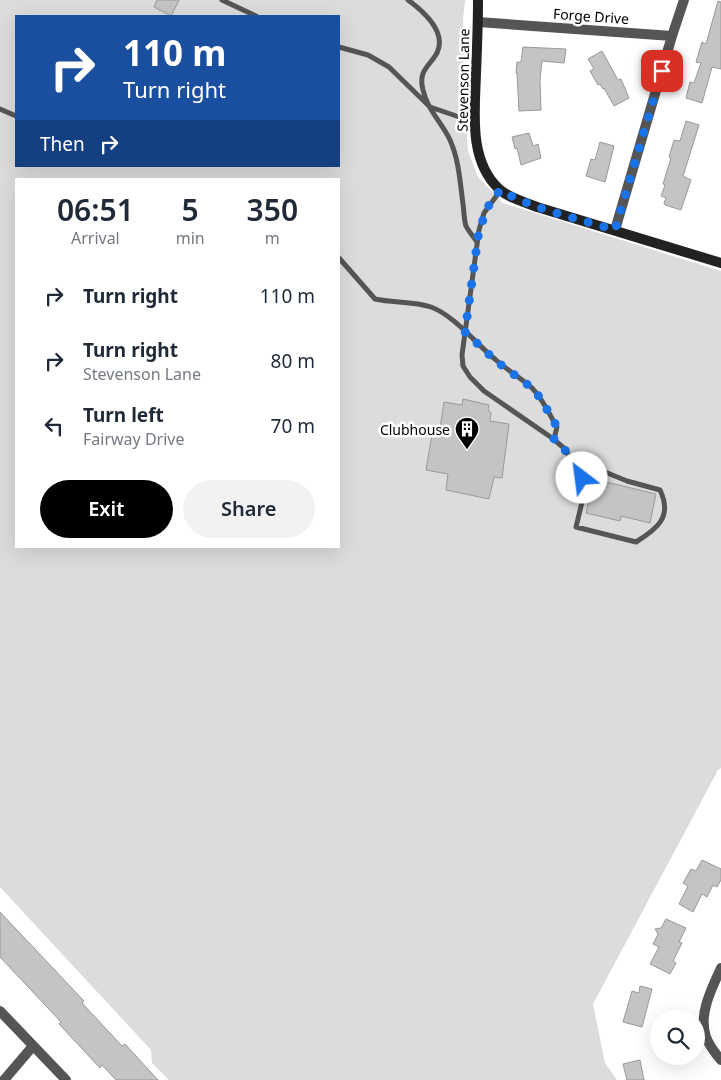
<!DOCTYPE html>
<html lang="en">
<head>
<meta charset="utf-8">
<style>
  body { margin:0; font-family:"Noto Sans",sans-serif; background:#f2f2f3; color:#1f2937; height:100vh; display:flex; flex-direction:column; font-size:19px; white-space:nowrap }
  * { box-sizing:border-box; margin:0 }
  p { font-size:16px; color:#747a83 }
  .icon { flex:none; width:28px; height:28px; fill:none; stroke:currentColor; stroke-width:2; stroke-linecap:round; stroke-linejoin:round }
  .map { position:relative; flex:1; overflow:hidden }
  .panel { position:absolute; left:15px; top:178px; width:325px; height:370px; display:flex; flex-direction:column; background:#fff; border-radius:0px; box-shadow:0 5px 20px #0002 }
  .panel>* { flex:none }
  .banner { position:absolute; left:15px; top:15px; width:325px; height:152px; border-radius:0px; box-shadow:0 5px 20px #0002; background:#1a4fa0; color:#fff; overflow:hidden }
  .tools { position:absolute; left:650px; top:1010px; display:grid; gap:10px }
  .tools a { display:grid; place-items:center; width:55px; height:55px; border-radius:50%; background:#fff; box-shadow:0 5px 20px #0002; font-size:25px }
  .pin { position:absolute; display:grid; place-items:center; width:42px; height:42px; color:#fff; margin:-21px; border-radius:10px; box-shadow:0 2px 8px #0006 }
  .me { position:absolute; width:55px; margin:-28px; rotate:330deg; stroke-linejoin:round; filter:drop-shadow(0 0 4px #0008) }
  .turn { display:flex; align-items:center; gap:18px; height:105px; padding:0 25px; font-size:22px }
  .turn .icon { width:65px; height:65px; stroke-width:2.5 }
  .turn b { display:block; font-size:35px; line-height:42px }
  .then { display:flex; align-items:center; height:48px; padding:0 25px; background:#0003; gap:10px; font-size:19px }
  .eta { display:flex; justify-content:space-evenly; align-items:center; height:85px; text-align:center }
  .eta b { font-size:30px; font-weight:600; line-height:35px }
  .action { display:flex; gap:10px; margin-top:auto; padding:10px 25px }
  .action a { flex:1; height:58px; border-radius:30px; background:#000; color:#fff; font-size:20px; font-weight:600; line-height:58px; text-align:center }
  .action a+a { background:#f2f2f3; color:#1f2937 }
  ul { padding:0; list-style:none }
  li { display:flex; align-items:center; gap:15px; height:65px; padding:0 25px }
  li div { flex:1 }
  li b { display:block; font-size:19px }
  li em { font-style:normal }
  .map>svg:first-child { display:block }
  .green { fill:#dcdcdc; fill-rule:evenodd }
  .building { fill:#c4c4c4; stroke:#999 }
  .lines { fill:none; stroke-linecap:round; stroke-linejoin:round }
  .lane { stroke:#555; stroke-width:5 }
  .street { stroke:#555; stroke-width:10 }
  .secondary { stroke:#222; stroke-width:10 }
  .route { stroke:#1a73e8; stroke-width:9; stroke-dasharray:0 16.2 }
  .labels { text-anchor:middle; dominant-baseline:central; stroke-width:5; stroke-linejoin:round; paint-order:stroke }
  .street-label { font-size:14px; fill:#000; stroke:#fff }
  .poi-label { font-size:14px; fill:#000; stroke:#fff; text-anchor:end }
</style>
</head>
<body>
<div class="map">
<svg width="721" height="1080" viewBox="0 0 721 1080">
  <rect width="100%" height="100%" fill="#fff"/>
  <path class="green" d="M0 0H465L463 20 465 105 468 151 478 177 503 203 721 271V768L718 770 593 1004 605 1063 617 1080H169L152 1063 151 1050 0 887ZM16 16H339V166H16ZM16 179H339V546H16Z"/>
  <path class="building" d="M157 0H179L171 16 154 7Z
    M718 1 721 2V69L712 67 702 103 686 98 690 82 694 83 701 63 696 62 702 42 706 44Z
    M523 47 566 49 564 63 542 61 540 80 541 110 519 111 517 73H516L517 62H521Z
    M602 51 618 80 621 79 629 98 614 106 604 88 603 89 600 84 598 85 590 71 594 69 588 59Z
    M686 121 699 125 683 176 691 180 681 210 665 205 664 203 666 198 661 196 665 185 663 184 671 158 669 157 674 140 680 141Z
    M529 133 533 146 538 144 541 158 521 165 517 148 515 149 512 137Z
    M600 142 614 146 605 182 586 176 591 159 595 160Z
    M463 399 489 405 488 410 491 413 490 421 509 424 502 478 494 477 489 499 446 490 448 474 426 470 432 434 439 435 444 402 462 405Z
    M594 479 656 494 650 523 621 516 620 521 586 513Z
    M702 860 721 869V880L717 887 713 885 707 897 702 894 693 912 679 904 688 886 683 883 691 869 696 871Z
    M0 912 84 1001 82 1003 122 1046 125 1044 158 1080H116L102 1065 100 1068 59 1024 61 1022 0 957Z
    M666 919 686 928 679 942 682 943 673 961 676 963 670 974 650 964 659 947 653 944 658 934 655 929 661 928Z
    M640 986 652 989 642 1027 623 1022 632 991 639 993Z
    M640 1060 644 1080H627L623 1064Z"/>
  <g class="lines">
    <path class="lane" d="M222 0 256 16
      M408 0C423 11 447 32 437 53 429 67 418 70 423 90 427 109 442 123 450 140 459 160 460 182 463 204 464 211 464 220 466 226 469 232 474 237 477 242
      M339 47 368 55 389 67 430 107 474 122
      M0 109 16 116
      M500 191 484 213 479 230 462 355 463 366 470 377 484 391 552 438 564 448 572 461 578 467 585 490 576 527 636 542C657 529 673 517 660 490L627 481 605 472H587L578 467
      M339 258 375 299C393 303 413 301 431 307 455 316 476 344 496 360 507 370 521 378 532 388 543 399 549 414 557 427L554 439"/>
    <path class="street" d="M478 22 672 36
      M615 230 672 36 684 0
      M721 968C712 988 698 1014 706 1037 709 1045 715 1053 721 1060
      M0 1011 66 1080
      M4 1080 33 1046"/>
    <path class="secondary" d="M478 0C478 24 477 49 476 73 475 111 468 160 499 189 509 198 524 202 537 207L721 263"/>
  </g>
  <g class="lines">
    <path class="route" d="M582 478C577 463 566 450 554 439L557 427 541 399 532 388 496 361 465 332 479 230 489 205 500 190C535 210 576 218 615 230L662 71"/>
  </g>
  <defs>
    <symbol id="building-pin" viewBox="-11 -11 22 30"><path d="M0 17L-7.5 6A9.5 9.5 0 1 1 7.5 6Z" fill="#000" stroke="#fff"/><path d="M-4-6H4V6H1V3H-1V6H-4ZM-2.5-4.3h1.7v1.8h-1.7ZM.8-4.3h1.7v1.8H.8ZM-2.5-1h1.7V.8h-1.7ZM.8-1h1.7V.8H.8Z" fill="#fff"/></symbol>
  </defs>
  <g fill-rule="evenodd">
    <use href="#building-pin" x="453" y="415" width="28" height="38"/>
  </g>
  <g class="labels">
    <g class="street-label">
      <text transform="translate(591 16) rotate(4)">Forge Drive</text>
      <text transform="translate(463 80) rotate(-89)">Stevenson Lane</text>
    </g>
    <g class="poi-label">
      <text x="450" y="429">Clubhouse</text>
    </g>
  </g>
</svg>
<div class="tools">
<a><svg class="icon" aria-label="search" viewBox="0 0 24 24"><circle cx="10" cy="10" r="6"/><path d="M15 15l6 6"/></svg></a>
</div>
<div class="pin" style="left:662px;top:71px;background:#d93025"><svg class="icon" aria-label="arrive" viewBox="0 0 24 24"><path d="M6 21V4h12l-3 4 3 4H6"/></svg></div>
<svg class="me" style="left:582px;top:478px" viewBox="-20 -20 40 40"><circle r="19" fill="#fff"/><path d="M0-13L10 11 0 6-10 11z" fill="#1a73e8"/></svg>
<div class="banner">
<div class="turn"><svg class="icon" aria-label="right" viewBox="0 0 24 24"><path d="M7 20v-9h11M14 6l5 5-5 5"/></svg><div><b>110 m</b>Turn right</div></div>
<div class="then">Then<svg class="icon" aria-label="right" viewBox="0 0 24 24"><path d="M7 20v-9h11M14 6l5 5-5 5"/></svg></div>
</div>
<section class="panel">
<div class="eta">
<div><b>06:51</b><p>Arrival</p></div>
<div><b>5</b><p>min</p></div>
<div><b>350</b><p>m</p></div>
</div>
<ul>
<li><svg class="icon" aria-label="right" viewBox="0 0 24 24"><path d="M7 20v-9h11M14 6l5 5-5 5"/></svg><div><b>Turn right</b></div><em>110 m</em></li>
<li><svg class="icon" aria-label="right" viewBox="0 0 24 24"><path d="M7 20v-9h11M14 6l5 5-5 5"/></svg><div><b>Turn right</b><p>Stevenson Lane</p></div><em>80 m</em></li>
<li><svg class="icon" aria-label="left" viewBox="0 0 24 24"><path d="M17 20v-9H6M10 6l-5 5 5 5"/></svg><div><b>Turn left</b><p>Fairway Drive</p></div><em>70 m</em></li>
</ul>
<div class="action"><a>Exit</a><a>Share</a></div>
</section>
</div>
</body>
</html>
